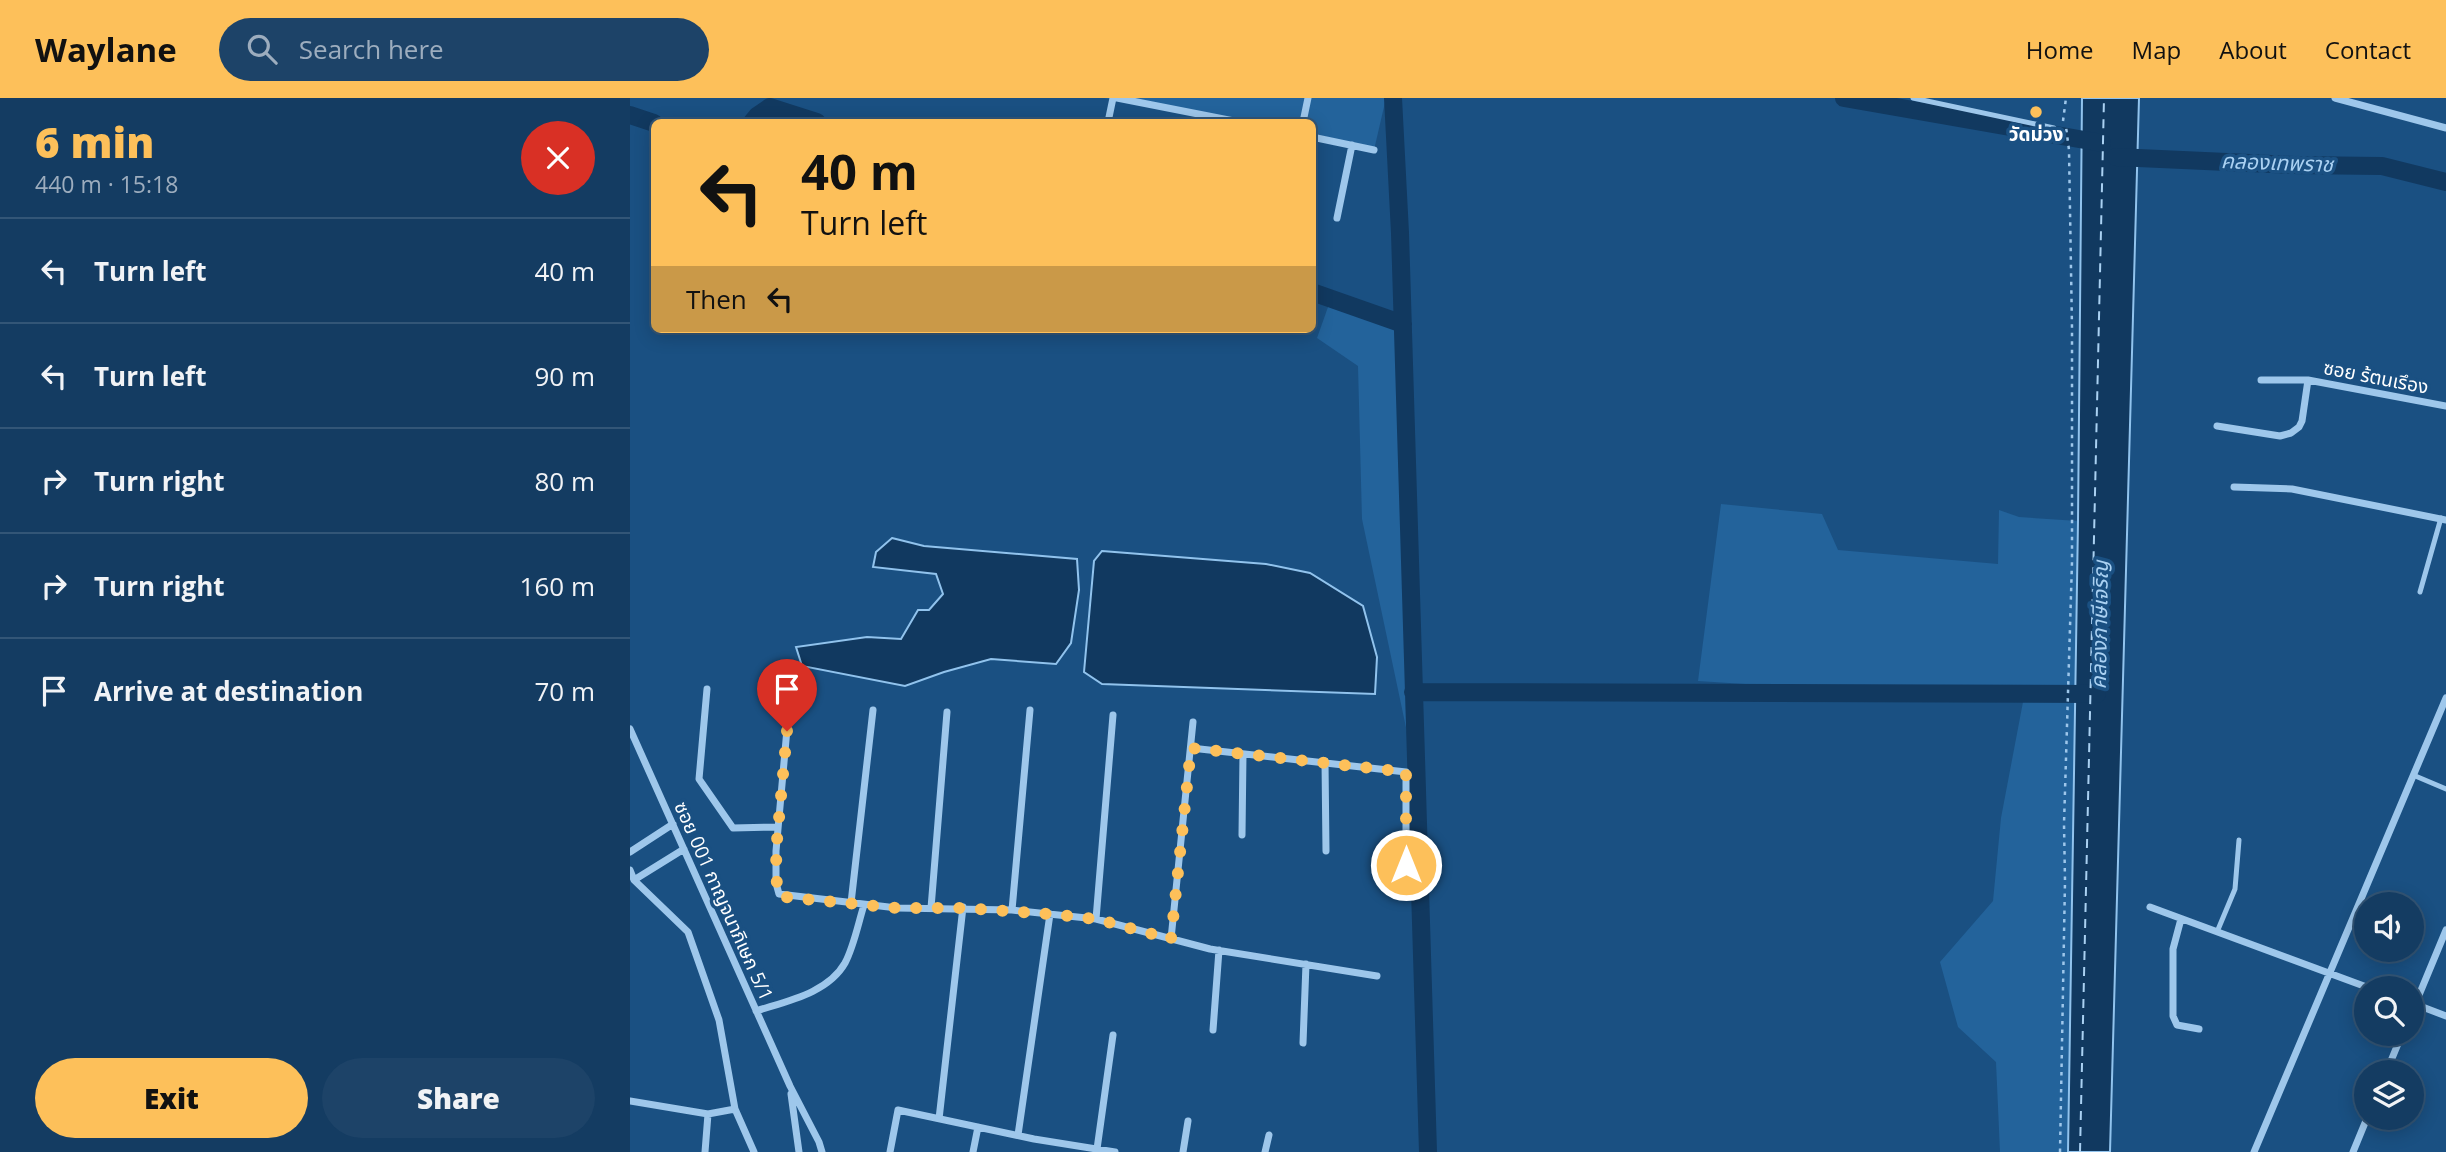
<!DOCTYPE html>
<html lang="en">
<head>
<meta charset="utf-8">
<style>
  body { margin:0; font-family:"Open Sans","Noto Sans Thai",sans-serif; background:#1d4368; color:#f1f3f6; height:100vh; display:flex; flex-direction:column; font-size:26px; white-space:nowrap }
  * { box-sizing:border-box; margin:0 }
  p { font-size:23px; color:#9dadbe }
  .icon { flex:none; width:38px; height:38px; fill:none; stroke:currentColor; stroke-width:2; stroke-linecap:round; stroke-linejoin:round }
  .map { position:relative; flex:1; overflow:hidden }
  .details { display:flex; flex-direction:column; background:#143c62; width:630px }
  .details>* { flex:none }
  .guide { position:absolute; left:21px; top:21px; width:665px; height:214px; border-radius:10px; box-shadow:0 4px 18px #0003,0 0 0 2px #335677; background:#fdc05a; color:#111; overflow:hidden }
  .tools { position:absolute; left:1724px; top:794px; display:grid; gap:14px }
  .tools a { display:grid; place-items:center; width:70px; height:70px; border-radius:50%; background:#143c62; box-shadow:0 4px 18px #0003,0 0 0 2px #335677; font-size:35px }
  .pin { position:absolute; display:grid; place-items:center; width:60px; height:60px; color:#fff; margin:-72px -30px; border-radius:50% 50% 50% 0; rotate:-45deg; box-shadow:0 0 7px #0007 }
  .pin .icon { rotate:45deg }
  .me { position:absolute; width:77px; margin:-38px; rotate:0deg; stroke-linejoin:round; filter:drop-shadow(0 0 5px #0008) }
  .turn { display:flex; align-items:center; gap:24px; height:147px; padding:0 35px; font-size:32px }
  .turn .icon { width:91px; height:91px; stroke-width:2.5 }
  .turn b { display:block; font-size:49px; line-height:60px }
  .then { display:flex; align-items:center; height:66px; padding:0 35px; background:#0003; gap:14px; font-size:26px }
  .round { display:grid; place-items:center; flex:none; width:74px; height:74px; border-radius:37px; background:#1d4368 }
  .overview { display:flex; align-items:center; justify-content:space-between; height:119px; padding:0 35px }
  h1 { font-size:42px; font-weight:800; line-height:52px; color:#fdc05a }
  .action { display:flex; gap:14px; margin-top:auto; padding:14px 35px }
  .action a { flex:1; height:80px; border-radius:42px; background:#fdc05a; color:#111; font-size:28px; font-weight:800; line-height:80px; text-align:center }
  .action a+a { background:#1d4368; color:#f1f3f6 }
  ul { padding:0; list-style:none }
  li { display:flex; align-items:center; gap:21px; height:105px; padding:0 35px; border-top:2px solid #335677 }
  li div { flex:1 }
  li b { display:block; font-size:26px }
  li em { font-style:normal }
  header { display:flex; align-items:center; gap:42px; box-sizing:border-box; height:98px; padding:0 35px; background:#fdc05a; color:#111 }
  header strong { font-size:33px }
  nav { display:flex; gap:38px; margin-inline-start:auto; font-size:24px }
  .search { width:490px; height:63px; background:#1d4368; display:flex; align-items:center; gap:18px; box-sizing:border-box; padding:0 24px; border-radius:38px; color:#9dadbe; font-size:26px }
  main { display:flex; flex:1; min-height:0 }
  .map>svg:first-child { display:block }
  .green { fill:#23639b }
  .water { fill:#113960; stroke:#91c3ed; stroke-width:2 }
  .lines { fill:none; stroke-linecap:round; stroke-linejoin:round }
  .canal { stroke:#113960; stroke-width:18 }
  .ferry { stroke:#aad1f2; stroke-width:2; stroke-dasharray:9 7; stroke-linecap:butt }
  .path { stroke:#9ec7eb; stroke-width:2.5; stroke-dasharray:3.5 5; stroke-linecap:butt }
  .service { stroke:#9ec7eb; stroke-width:5 }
  .minor { stroke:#9ec7eb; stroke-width:7 }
  .route { stroke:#fdc05a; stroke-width:12; stroke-dasharray:0 21.6 }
  .poi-dot { fill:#fdc05a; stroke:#1a5082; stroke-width:2.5 }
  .labels { text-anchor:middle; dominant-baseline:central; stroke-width:7; stroke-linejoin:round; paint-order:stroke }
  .poi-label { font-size:19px; font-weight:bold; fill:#fff; stroke:#1a5082 }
  .street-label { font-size:19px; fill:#fff; stroke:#1a5082 }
  .water-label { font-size:21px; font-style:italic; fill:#aad1f2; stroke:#1a5082 }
</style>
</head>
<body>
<header>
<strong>Waylane</strong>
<div class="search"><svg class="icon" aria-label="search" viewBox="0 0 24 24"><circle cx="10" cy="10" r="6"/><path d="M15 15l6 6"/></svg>Search here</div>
<nav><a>Home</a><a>Map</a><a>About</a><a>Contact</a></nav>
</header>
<main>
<section class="details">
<div class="overview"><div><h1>6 min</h1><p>440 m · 15:18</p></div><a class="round" style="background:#d93025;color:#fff"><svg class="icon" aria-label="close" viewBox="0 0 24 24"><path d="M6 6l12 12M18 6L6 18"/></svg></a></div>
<ul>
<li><svg class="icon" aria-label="left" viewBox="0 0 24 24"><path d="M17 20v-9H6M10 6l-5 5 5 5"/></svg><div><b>Turn left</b></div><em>40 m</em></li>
<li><svg class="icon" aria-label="left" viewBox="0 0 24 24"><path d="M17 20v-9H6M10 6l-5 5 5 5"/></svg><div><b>Turn left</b></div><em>90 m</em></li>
<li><svg class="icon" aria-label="right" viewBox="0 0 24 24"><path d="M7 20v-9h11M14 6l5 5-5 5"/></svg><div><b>Turn right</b></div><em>80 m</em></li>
<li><svg class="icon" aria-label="right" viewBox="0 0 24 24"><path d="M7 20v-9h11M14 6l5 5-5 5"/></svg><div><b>Turn right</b></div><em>160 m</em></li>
<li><svg class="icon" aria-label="arrive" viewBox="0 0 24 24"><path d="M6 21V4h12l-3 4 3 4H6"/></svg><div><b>Arrive at destination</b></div><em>70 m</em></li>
</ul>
<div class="action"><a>Exit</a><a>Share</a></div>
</section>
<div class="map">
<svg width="1816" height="1054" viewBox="0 0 1816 1054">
  <rect width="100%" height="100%" fill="#1a5082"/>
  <path class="green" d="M474 0H756L744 52 683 40 682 24H602Z
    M703 195 777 221 791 587 778 639 732 421 728 268 687 240Z
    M1091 406 1192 416 1208 452 1368 466 1369 412 1389 419 1448 423 1438 1054H1370L1366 964 1328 929 1310 864 1363 803 1371 720 1393 604 1068 583Z"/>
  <path class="water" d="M1452 0H1509L1480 1054H1438L1448 423Z
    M262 440 294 448 447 461 449 492 441 545 426 566 361 561 314 574 275 588 172 568 166 549 237 539 271 541 288 512H299L313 496 306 476 243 469 246 454Z
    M472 453 636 466 680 475 733 508 747 559 745 596 472 586 454 574 464 463Z"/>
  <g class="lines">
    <path class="canal" d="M763 0 770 135 798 1054
      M1214 0 1472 45
      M0 17 24 25
      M122 24 127 18 140 9 187 24
      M1486 59 1663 67 1752 68 1816 84
      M682 194 773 226
      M783 594 1467 596"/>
    <path class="ferry" d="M1450 1054 1474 0"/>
    <path class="path" d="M1433 23 1436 0
      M1430 1054 1435 783 1434 726 1442 464V230L1439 52 1436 29"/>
    <path class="service" d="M1283 0 1424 30
      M1790 494 1811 420
      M1783 677 1816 691
      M1587 834 1605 791 1609 742"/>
    <path class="minor" d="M487 0 609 24
      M1705 0 1816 30
      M478 24 483 0
      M673 24 678 0
      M682 39 744 52
      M707 120 722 47
      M1631 282H1678
      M1587 328 1650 338 1661 335 1669 329 1672 323 1678 282 1816 308
      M1604 389 1662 391 1816 422
      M77 591 69 681 103 730 148 729
      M159 609 146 753V785L149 796 267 810 382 812 466 821 580 851 747 878
      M0 631 160 988 189 1044 192 1054
      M561 650 776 674V767
      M695 663 696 753
      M612 737 613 656
      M0 754 43 726
      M0 772 4 782 58 834 89 922 105 1011 124 1054
      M4 782 54 751
      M221 805 243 612
      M1520 809 1742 891
      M301 810 317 614
      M382 812 400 612
      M466 821 483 617
      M1551 821 1543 851V918L1547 927 1569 931
      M541 841 563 624
      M1782 905 1816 918
      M126 913C157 903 198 895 215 865 224 848 228 826 234 807
      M1782 914 1816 832
      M583 932 589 852
      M673 945 676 866
      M1756 975 1772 936
      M161 996 169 1054
      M0 1003 78 1016 105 1011
      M309 1021 333 809
      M388 1037 420 816
      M467 1051 483 937
      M75 1054 78 1016
      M260 1054 268 1012 404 1041 485 1054
      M343 1054 348 1029
      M553 1054 558 1023
      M635 1054 639 1037
      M1624 1054 1816 600
      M1723 1054 1737 1020"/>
  </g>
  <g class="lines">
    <path class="route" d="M157 633 146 753 147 793 154 799 267 810H333L420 816 466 821 541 841 561 650 776 674V767"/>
  </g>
  <circle class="poi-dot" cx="1406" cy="14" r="7"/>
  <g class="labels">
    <g class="poi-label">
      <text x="1406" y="36">วัดม่วง</text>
    </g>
    <g class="street-label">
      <text transform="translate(1746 279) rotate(11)">ซอย ร้ตนเรึอง</text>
      <text transform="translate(94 803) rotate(66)">ซอย 001 กาญจนาภิเษก 5/1</text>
    </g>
    <g class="water-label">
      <text transform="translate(1647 64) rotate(2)">คลองเทพราช</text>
      <text transform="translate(1469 527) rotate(-89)">คลองภาษีเจริญ</text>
    </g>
  </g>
</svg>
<div class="tools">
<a><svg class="icon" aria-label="sound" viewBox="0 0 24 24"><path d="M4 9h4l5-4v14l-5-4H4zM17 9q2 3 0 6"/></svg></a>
<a><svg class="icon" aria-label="search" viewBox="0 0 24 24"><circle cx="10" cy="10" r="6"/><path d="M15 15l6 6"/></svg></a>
<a><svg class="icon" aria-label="layers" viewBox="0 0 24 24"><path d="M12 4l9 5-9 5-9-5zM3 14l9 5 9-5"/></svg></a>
</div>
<div class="pin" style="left:157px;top:633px;background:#d93025"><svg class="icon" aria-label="arrive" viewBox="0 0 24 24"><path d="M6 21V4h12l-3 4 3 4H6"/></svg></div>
<svg class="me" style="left:776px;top:767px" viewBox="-20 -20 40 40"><circle r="17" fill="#fdc05a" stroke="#fff" stroke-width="3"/><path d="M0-11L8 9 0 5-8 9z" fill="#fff"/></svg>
<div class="guide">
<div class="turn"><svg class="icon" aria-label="left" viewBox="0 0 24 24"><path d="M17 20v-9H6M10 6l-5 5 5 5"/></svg><div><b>40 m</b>Turn left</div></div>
<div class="then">Then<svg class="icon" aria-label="left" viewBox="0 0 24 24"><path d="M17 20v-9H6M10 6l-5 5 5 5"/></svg></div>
</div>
</div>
</main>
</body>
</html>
